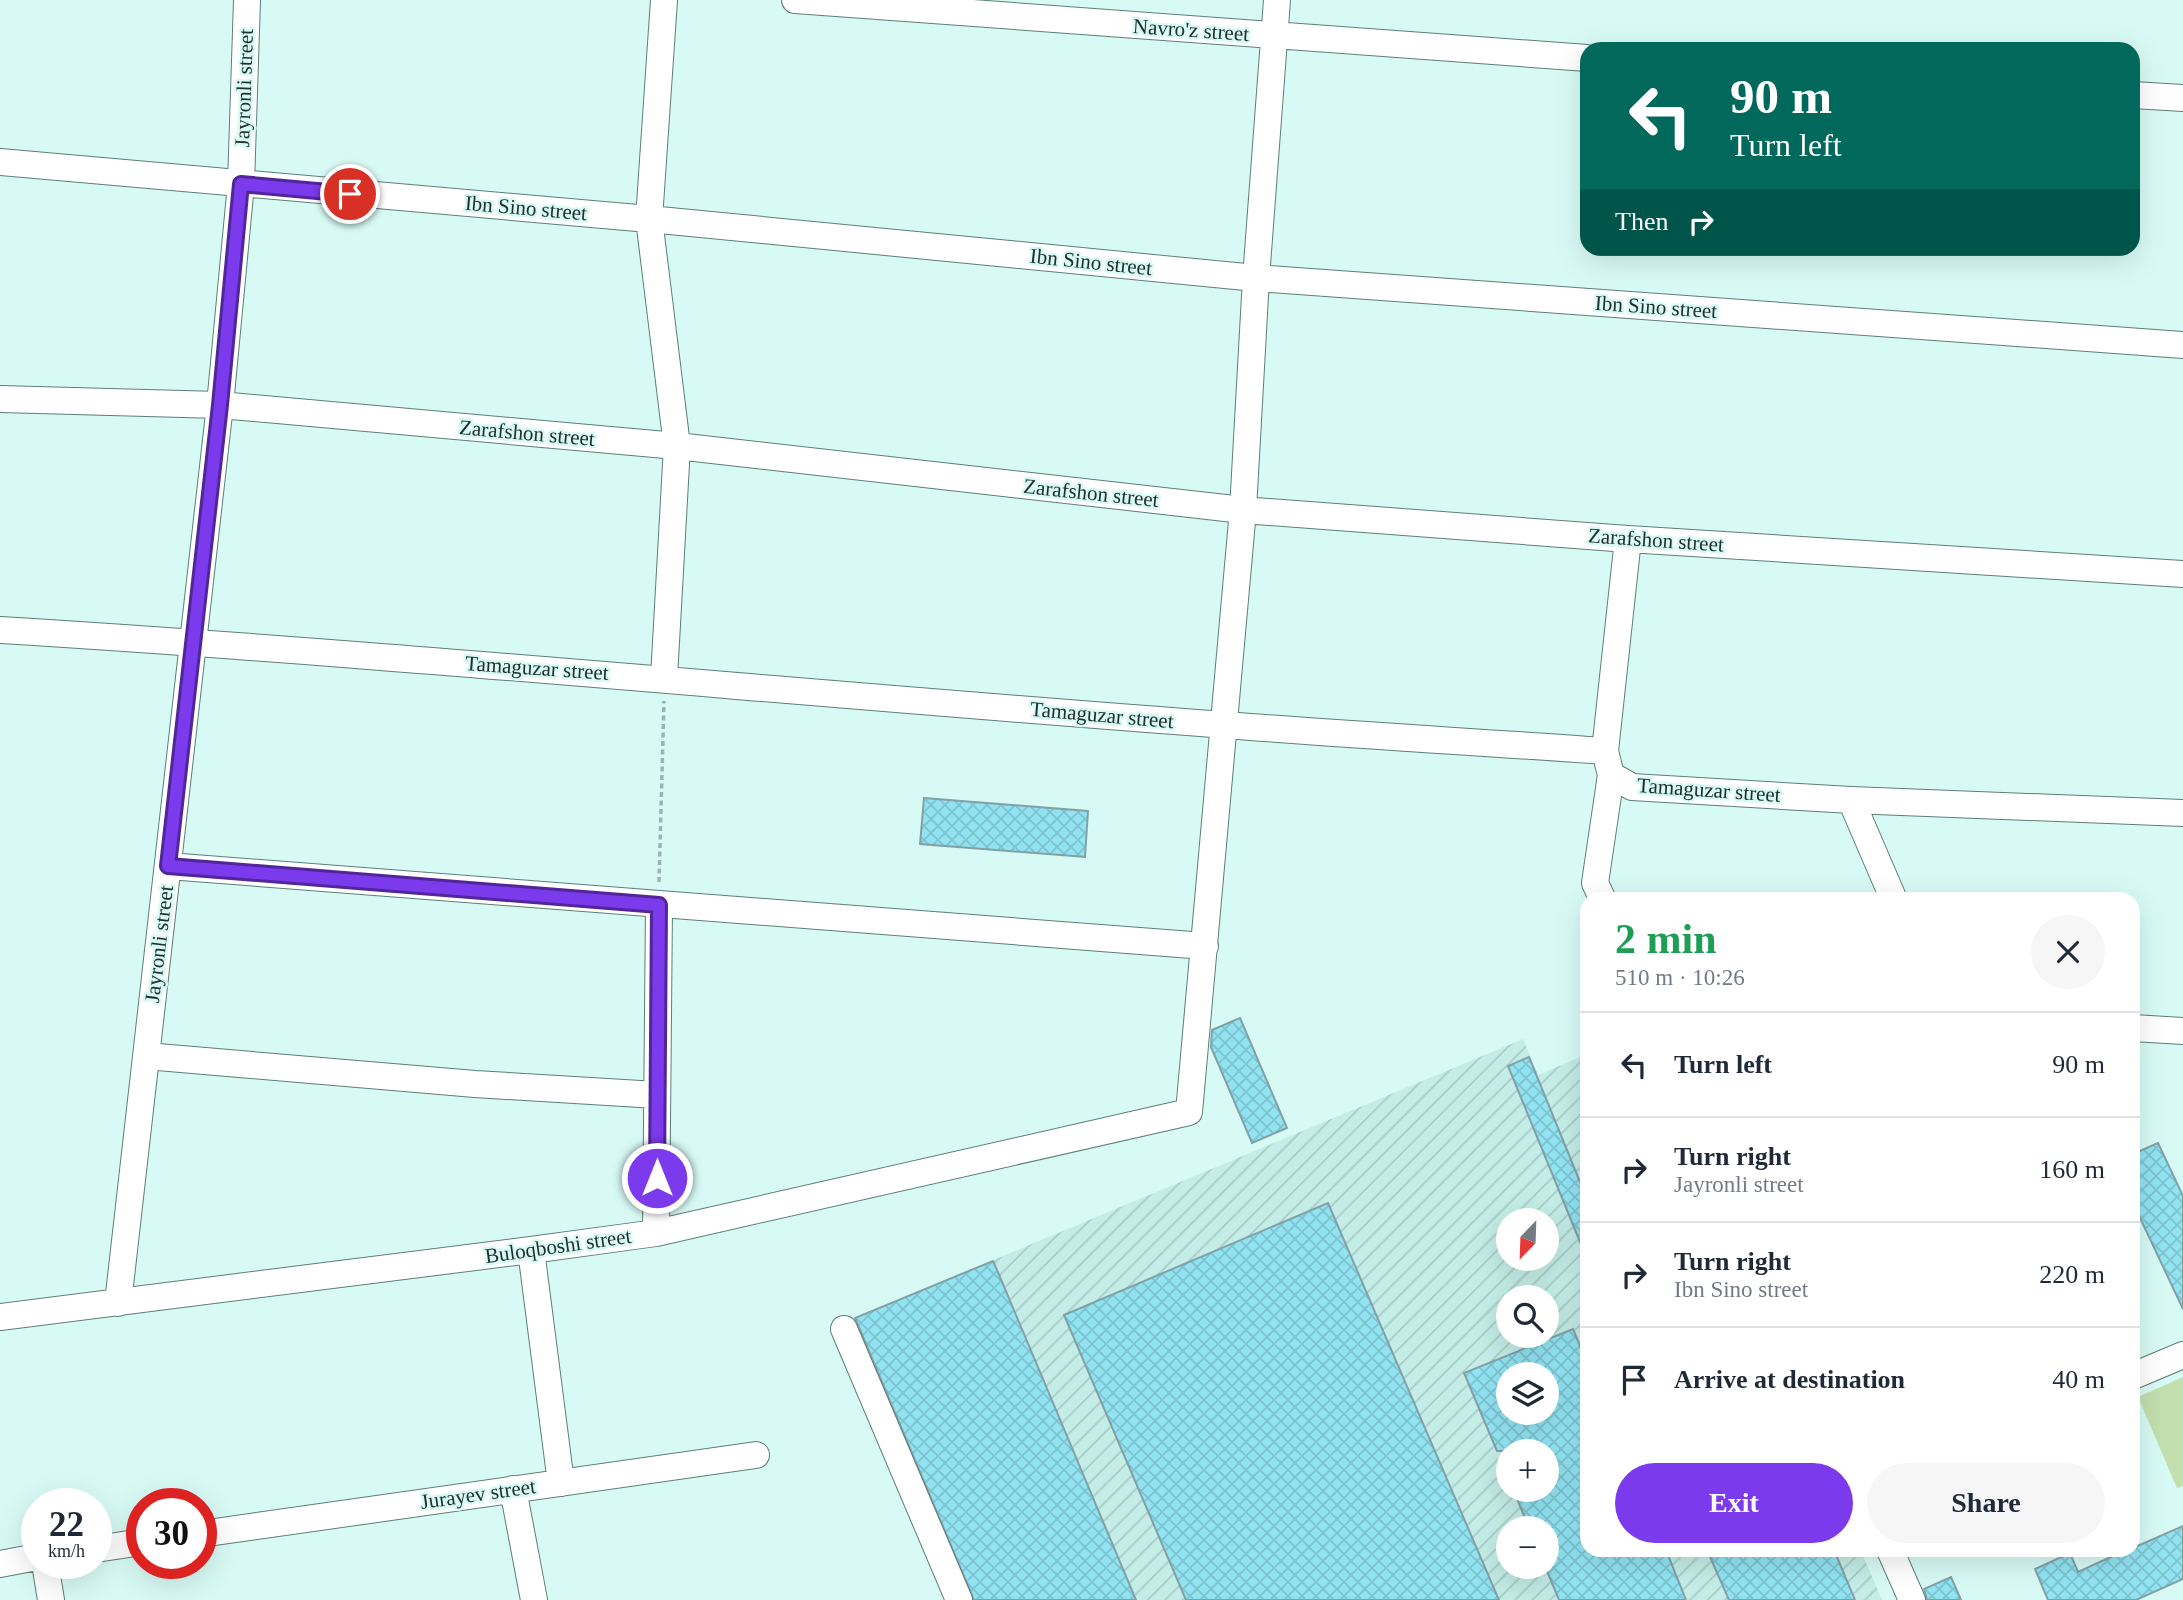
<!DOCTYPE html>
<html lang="en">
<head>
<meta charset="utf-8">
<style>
  body { margin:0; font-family:Georgia,serif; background:#f6f6f7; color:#1f2937; height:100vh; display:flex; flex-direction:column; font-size:26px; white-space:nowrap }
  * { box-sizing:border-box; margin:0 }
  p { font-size:23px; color:#747a83 }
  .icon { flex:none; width:38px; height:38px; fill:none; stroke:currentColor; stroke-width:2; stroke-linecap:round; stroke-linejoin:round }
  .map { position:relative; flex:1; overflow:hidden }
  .sheet { position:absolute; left:1580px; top:892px; width:560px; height:665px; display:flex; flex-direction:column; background:#fff; border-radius:21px; box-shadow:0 7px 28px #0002 }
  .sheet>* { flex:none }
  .guide { position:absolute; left:1580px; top:42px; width:560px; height:214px; border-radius:21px; box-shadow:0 7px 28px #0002; background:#00695c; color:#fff; overflow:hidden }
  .needle { width:46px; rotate:203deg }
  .fabs { position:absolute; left:1496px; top:1208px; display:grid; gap:14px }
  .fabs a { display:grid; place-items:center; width:63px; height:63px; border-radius:50%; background:#fff; box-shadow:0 7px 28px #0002; font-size:35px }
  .speed { position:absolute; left:21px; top:1488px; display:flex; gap:14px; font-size:35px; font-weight:700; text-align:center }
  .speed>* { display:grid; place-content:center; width:91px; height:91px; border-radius:50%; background:#fff; box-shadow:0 7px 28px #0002; line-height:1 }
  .speed small { font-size:18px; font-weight:400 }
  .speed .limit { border:10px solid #d22; background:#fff; color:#111 }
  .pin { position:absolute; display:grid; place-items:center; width:60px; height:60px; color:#fff; margin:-30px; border:4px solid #fff; border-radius:50%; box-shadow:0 2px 7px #0007 }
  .me { position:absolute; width:77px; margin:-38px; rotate:0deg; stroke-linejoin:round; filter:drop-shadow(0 0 5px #0008) }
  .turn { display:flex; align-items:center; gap:24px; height:147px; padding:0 35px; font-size:32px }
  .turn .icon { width:91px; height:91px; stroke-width:2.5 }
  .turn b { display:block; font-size:49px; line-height:60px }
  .then { display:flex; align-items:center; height:66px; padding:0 35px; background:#0003; gap:14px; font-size:26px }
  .round { display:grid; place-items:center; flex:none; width:74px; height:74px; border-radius:37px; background:#f6f6f7 }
  .head { display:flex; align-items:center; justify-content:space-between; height:119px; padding:0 35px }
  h1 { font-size:42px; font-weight:700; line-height:52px; color:#1e9e55 }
  .primary-button { display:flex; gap:14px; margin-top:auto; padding:14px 35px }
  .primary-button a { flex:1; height:80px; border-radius:42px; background:#7c3aed; color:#fff; font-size:28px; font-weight:700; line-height:80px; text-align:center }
  .primary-button a+a { background:#f6f6f7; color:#1f2937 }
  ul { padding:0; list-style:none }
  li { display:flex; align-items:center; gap:21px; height:105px; padding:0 35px; border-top:2px solid #e0e1e3 }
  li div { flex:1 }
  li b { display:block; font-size:26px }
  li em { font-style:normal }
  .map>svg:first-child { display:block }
  .industrial { fill:url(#industrial-furrows); fill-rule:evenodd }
  .green { fill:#c2dfad }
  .building { fill:url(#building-cross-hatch); stroke:#82a1a7; stroke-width:2; fill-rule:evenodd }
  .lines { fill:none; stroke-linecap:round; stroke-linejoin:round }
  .minor-casing { stroke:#5e7d78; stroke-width:28 }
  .path { stroke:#9ab4b0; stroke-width:3.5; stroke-dasharray:5 3.5; stroke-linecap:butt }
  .minor { stroke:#fff; stroke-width:26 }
  .route-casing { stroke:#51269a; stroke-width:18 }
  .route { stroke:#7c3aed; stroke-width:12 }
  .labels { text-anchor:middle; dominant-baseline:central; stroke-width:5; stroke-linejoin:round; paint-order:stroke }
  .street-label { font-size:21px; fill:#222f2d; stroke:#d8faf5 }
</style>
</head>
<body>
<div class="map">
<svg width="2183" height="1600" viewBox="0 0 2183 1600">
  <defs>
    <pattern id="industrial-furrows" width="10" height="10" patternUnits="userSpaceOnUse" patternTransform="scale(1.75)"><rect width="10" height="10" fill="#c3ede6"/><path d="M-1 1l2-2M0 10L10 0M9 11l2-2" fill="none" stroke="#a7ccc6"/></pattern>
    <pattern id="building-cross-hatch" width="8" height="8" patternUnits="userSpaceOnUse" patternTransform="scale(1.75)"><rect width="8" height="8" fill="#91e3f2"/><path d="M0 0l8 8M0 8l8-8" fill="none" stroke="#7dc3d0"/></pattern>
  </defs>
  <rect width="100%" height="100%" fill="#d8faf5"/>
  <path class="industrial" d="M1523 1039 1538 1075 1587 1054V1550L1861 1551 1882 1600H970L852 1319ZM1508 1220H1547V1258H1508ZM1508 1297H1547V1335H1508ZM1508 1374H1547V1412H1508ZM1508 1451H1547V1489H1508ZM1508 1528H1547V1566H1508Z"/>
  <path class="green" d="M2183 1377V1486L2177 1488 2138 1397Z"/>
  <path class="building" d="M924 798 1088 811 1085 857 920 844Z
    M1240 1018 1287 1128 1252 1143 1211 1047 1212 1030Z
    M1529 1057 1587 1199V1259L1508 1066Z
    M2158 1143 2183 1196V1309L2133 1203V1154Z
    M1328 1203 1499 1600H1186L1064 1315Z
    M993 1261 1000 1277 1136 1600H974L855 1318Z
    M1573 1329 1587 1363V1550H1666L1686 1600H1559L1547 1571V1528H1529L1513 1489H1547V1451H1497L1464 1373ZM1508 1374H1547V1412H1508Z
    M2183 1526V1579L2136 1600H2048L2035 1569 2070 1553 2078 1572 2126 1550H2133V1548Z
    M1707 1550H1834L1855 1600H1729Z
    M1951 1577 1961 1600H1927L1924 1589Z"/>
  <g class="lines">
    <defs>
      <path id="minor" d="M664 0 649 219 677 446 664 678
        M795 0 1587 58
        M2133 95 2183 98
        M0 162 649 219 1256 278 2183 345
        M0 399 220 405 677 446 1243 510 1628 539 2183 574
        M0 630C409 655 817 695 1225 725 1352 735 1478 742 1605 751L1611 775 1632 787 1851 800 2183 813
        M1605 751 1628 539
        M1851 800 1894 900
        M168 866 1205 946
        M1603 900 1595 883 1611 775
        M2133 1028 2183 1031
        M146 1056 475 1084 657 1095
        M656 1233 659 905
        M531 1250 561 1483
        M118 1303 220 405 241 184 247 0
        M0 1317 531 1250 656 1233 1189 1112 1243 510 1256 278 1277 0
        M844 1329 959 1600
        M2133 1376 2183 1355
        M513 1489 534 1600
        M201 1534 756 1455
        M96 1549 142 1542
        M1890 1550 1912 1600
        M45 1563 51 1600
        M0 1564 37 1557"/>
    </defs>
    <use href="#minor" class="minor-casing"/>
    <path class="path" d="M659 882 664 701"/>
    <use href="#minor" class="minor"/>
  </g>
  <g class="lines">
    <defs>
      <path id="route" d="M350 194 241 184 220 405 168 866 659 905 657 1178"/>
    </defs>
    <use href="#route" class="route-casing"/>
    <use href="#route" class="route"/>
  </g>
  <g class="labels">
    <g class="street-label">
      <text transform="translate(1191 30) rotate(4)">Navro'z street</text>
      <text transform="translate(244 88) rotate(-88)">Jayronli street</text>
      <text transform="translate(526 208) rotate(5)">Ibn Sino street</text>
      <text transform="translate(1091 262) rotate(6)">Ibn Sino street</text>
      <text transform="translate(1656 307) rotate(4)">Ibn Sino street</text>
      <text transform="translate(527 433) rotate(5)">Zarafshon street</text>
      <text transform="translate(1091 493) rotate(6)">Zarafshon street</text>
      <text transform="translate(1656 540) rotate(4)">Zarafshon street</text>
      <text transform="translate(537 668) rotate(4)">Tamaguzar street</text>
      <text transform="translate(1102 715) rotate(5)">Tamaguzar street</text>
      <text transform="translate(1709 790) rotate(4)">Tamaguzar street</text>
      <text transform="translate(159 944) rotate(-83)">Jayronli street</text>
      <text transform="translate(558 1246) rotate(-8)">Buloqboshi street</text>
      <text transform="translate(478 1494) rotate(-8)">Jurayev street</text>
    </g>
  </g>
</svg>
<div class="fabs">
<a><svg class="needle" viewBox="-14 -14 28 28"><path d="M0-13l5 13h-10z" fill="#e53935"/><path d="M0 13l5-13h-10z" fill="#747a83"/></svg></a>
<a><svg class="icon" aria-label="search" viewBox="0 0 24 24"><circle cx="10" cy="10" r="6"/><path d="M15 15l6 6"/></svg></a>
<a><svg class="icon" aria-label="layers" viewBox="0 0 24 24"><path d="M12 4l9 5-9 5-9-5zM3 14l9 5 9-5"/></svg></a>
<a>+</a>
<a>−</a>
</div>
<div class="speed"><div>22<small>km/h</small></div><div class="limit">30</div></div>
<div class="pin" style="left:350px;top:194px;background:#d93025"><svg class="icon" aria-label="arrive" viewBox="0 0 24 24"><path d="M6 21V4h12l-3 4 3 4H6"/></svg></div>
<svg class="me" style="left:657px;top:1178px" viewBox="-20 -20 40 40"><circle r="17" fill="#7c3aed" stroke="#fff" stroke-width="3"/><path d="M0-11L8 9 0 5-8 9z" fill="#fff"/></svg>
<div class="guide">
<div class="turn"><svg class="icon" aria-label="left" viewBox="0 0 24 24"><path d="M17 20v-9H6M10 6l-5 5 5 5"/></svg><div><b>90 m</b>Turn left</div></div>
<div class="then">Then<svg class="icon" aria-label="right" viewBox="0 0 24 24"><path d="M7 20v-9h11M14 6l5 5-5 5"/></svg></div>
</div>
<section class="sheet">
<div class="head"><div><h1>2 min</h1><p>510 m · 10:26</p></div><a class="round"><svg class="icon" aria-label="close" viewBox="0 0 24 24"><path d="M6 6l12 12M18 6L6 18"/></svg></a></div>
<ul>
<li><svg class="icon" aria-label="left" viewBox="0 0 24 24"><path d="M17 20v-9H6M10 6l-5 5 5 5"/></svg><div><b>Turn left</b></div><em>90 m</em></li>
<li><svg class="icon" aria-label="right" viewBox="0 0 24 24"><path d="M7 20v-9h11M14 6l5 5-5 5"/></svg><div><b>Turn right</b><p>Jayronli street</p></div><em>160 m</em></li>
<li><svg class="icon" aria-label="right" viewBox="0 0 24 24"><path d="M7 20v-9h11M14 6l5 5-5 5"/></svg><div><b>Turn right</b><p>Ibn Sino street</p></div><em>220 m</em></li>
<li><svg class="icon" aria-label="arrive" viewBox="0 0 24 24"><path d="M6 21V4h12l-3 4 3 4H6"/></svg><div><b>Arrive at destination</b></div><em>40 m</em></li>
</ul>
<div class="primary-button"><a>Exit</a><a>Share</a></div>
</section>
</div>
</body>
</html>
